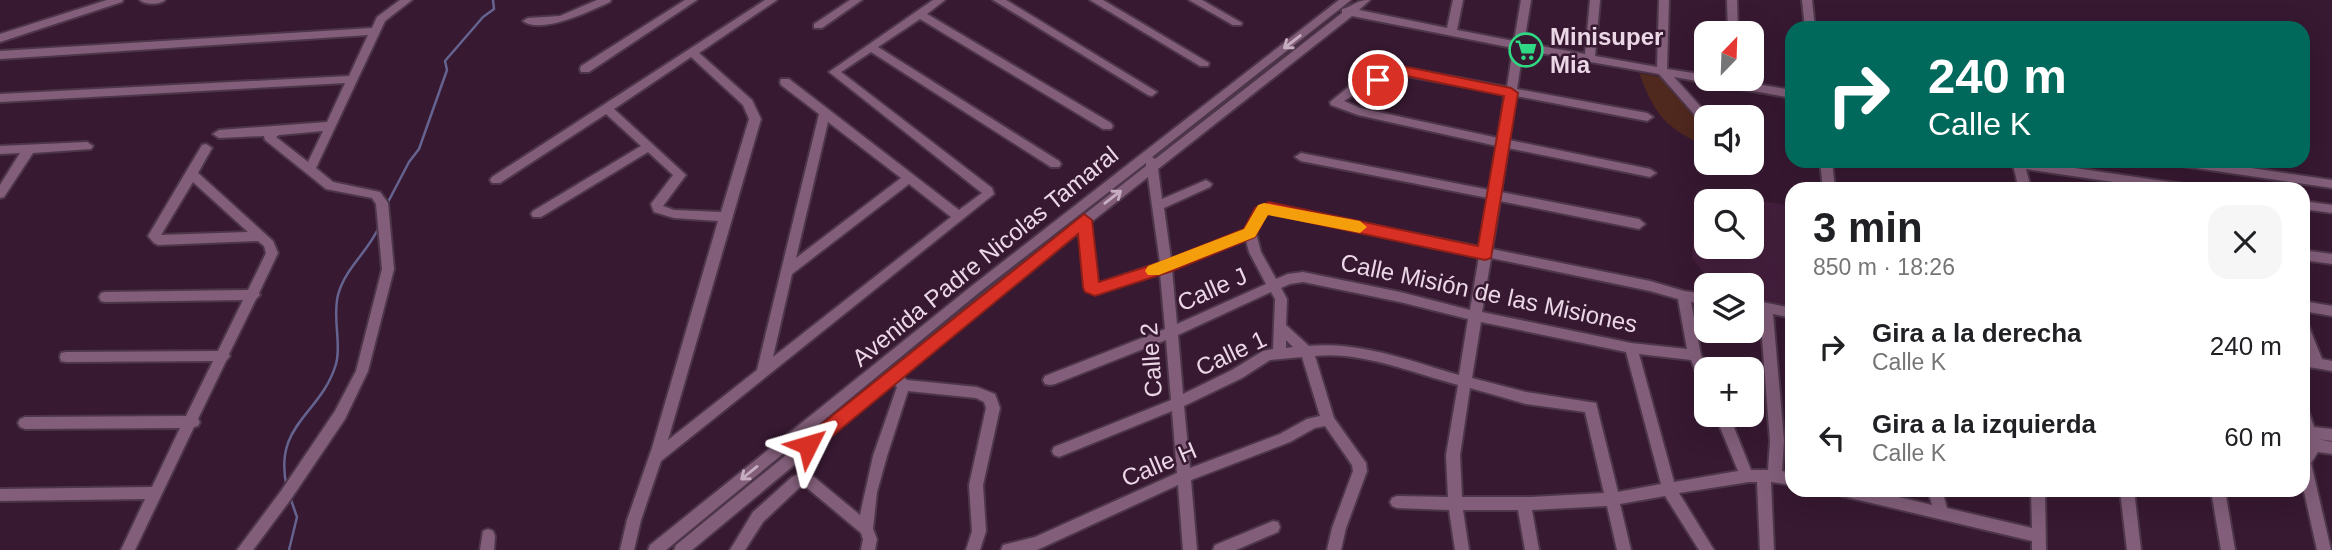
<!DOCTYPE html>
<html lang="es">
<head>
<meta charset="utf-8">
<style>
  body { margin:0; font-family:Arial,sans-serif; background:#f6f6f6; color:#202124; height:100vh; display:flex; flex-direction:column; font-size:26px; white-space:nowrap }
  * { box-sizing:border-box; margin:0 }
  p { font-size:23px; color:#757577 }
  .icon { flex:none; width:38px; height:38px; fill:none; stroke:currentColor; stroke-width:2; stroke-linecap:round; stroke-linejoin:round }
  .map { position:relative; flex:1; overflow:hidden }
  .drawer { position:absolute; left:1785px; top:182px; width:525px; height:315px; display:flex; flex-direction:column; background:#fff; border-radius:21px; box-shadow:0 7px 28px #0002 }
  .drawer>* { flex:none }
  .top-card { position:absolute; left:1785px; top:21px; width:525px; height:147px; border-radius:21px; box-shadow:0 7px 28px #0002; background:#00695c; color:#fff; overflow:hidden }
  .needle { width:46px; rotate:23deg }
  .fabs { position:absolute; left:1694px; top:21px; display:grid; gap:14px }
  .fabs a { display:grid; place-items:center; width:70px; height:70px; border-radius:14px; background:#fff; box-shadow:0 7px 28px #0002; font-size:35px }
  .pin { position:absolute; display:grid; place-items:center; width:60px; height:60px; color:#fff; margin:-30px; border:4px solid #fff; border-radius:50%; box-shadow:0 2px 7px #0007 }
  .me { position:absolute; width:77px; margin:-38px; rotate:50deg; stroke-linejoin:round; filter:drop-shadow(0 0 5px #0008) }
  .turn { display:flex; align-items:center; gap:24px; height:147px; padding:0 28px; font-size:32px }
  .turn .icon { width:91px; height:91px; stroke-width:2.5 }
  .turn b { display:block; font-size:49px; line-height:60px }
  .round { display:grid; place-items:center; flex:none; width:74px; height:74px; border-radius:21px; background:#f6f6f6 }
  .headline { display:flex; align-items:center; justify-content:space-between; height:119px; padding:0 28px }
  h1 { font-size:42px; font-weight:700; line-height:52px }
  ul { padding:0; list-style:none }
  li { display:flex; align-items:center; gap:21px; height:91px; padding:0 28px }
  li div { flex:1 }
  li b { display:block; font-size:26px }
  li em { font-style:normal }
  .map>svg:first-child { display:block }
  .built { fill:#441f3d; fill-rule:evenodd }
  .green { fill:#4f281e }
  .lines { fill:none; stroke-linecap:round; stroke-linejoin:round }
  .stream { stroke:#656390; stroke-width:2.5 }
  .minor-casing { stroke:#4e364a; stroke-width:4 }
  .minor { fill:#825e7a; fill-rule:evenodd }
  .oneway { stroke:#c6adc0 }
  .route { fill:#d93025; stroke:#8d1f18; stroke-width:2 }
  .slow { fill:#f59e0b }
  .labels { text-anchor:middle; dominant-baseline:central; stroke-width:5; stroke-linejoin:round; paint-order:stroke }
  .poi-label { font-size:24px; font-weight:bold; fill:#ebd7e6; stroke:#371931; text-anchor:start }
  .street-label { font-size:24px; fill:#ebd7e6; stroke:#371931 }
</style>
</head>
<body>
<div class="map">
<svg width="2332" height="550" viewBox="0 0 2332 550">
  <rect width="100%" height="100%" fill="#371931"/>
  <path class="built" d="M1697 191 1792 206V310L1752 304V285H1714L1692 258ZM1706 201H1752V247H1706Z"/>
  <path class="green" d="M1639 73 1660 77 1706 124V146C1665 128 1655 115 1639 73Z"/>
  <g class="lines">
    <path class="stream" d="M387 204 409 162 419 149 447 70 445 61 483 17 494 9 493 0
      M287 488C272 424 321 415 336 364 342 344 332 319 338 295 345 268 368 252 379 227
      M289 550 297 517 290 497"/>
    <defs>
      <path id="minor" d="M107 0H123L122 2 0 42V34Z
        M140 0H165C160 5 145 5 140 0Z
        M400 0H412L385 21 316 168 333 182 380 192 388 203 394 269 368 371 345 419 291 499 253 550H237L281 491 335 411 356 371 382 269 376 204 372 198 326 189 265 140 264 136 219 138 213 134 219 130 327 122 345 83 0 102V94L349 76 368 35 0 59V51L372 28 377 17ZM323 131 308 162 276 137 279 135Z
        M597 0H611L610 2C590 11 541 35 523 21L528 18 560 16Z
        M685 0H697L589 72H581L580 69 581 66Z
        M765 0H777L699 53 752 100 761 119 668 440 757 370 819 114 781 85 780 82 781 79H789L959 210 982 193 829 72 933 0H945L927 14 1111 123 1113 126 1111 129H1103L920 19 878 47 1059 161 1061 164 1059 167H1051L871 52 841 72 992 188 994 194 661 461 641 520 634 550H620L627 520 652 448 718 221 674 218 654 212 651 204 673 175 648 152 541 217H533L531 214 533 211 641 146 606 114 500 183H492L490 180 492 177ZM691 57 743 105 749 119 721 212 674 210 663 206 686 175 614 109ZM828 122 901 178 796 258ZM909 184 951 217 773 357 792 274Z
        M850 0H862L822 28H814V24Z
        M993 0H1006L1157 92 1152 96 1148 95Z
        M1090 0H1103L1209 63 1208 66H1200Z
        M1189 0H1202L1242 23 1241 25H1233Z
        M1339 0H1351L1152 157 1155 159 1342 13V9C1355 6 1355 0 1370 0L1359 10 1447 28 1453 0H1463L1457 30 1514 41 1521 0H1531L1524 43 1585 54 1590 0H1600L1595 56 1657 67 1659 0H1669L1667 69 1706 75V79H1726L1792 90V98L1674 77 1710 117H1706V124L1702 123 1659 74 1523 50 1517 89 1647 113 1653 117 1647 121 1516 96 1509 140 1650 169 1656 173 1650 177 1508 148 1501 192 1639 219 1645 224 1639 229 1500 201 1492 249 1650 281 1684 291 1706 294V304L1691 302 1701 355 1708 369 1706 385 1701 384 1691 360 1639 354 1674 482 1738 471 1715 415H1729L1751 470H1768L1770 441 1760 312 1752 310V300L1792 308V318L1773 314 1784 441 1782 471 1792 473V485L1771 482 1774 550H1760L1757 482H1749L1679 493 1714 550H1699L1665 496 1620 504 1631 550H1617L1607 506 1532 510 1539 550H1525L1518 510H1463L1469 550H1455L1449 510 1397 508 1392 506 1390 502 1392 498 1397 496 1448 497 1446 455 1458 385C1413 373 1361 351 1315 356L1334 418 1366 463 1367 471 1346 528 1341 550H1327L1332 528 1353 471 1352 465 1325 426 1315 428 1290 442 1191 480 1197 550H1183L1178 485 1037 550H1001L1003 545 1035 537 1177 473 1172 411 1059 457 1054 455 1052 451 1054 447 1171 400 1166 340 1055 384 1050 385 1045 384 1043 380 1045 376 1165 329 1160 273 1095 294 1087 290 1079 232 902 376 907 380 977 387 995 394 1000 408 983 485 986 531 980 550H966L972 531 969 485 986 408 984 402 976 398 908 391 887 456 877 492 873 529 877 539 875 550H861L863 539 861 533 806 487H800L763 522 745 550H730L753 512 792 477 797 475 814 477 860 515 873 456 897 387 893 383 692 550H674L676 545 984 293 1146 166V163L981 291 666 550H648L650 545 973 285ZM1352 16 1513 48 1507 87 1395 66 1374 77 1351 85 1330 102 1331 105 1358 115 1497 146 1490 190 1301 153 1295 157 1301 161 1488 198 1480 247 1269 204 1257 209 1246 230 1171 259 1164 208 1210 187 1212 184 1206 180 1162 199 1158 169ZM1396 74 1505 94 1498 138 1360 108 1344 101C1360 90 1379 84 1396 74ZM1148 177 1160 263 1097 284 1090 223ZM1270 213 1479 256 1470 310 1400 292 1303 272 1288 274 1276 279 1261 252 1256 233 1265 215ZM1246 240 1249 252 1266 284 1177 324 1172 269ZM1491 258 1650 291 1678 299 1687 349 1631 343 1482 312ZM1303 282 1400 302 1468 319 1459 375C1410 361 1360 341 1309 346L1286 325 1287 299 1281 288 1290 284ZM1271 292 1275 299 1273 349 1263 351 1232 370 1183 394 1178 335ZM1481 322 1626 352 1661 484 1618 492 1596 403 1526 392 1472 378ZM1286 340 1293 347 1286 348ZM1302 357 1320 416 1307 419 1280 434 1190 468 1184 406 1242 378 1270 360ZM1470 388 1526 404 1585 412 1604 493 1531 497H1462L1460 455Z
        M1727 0H1737L1738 33H1728Z
        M1802 0H1812L1815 28H1805Z
        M87 142 93 146 91 149 33 153 4 197 0 198V185L20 153 0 154V146Z
        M206 144 212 148 198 173 273 241 278 253 259 293 260 295 256 299 229 354 230 356 226 361 198 419 200 422 198 426 194 427 135 550H121L145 499 0 501V489L152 487 180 428 25 429 20 427 18 423 20 419 25 417 186 416 213 361 66 362 61 361 60 357 61 353 66 352 218 351 243 300 105 302 101 301 99 297 101 293 105 292 248 290 266 253 264 246 258 241 158 245 154 243 148 236 202 145ZM193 182 248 232 161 235Z
        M1820 161H1832L1835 189H1823Z
        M2012 161H2027L2190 185 2196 189H2161L2026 169 2031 189H2019Z
        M2169 161H2204L2332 180V188L2175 165Z
        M2303 201 2332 205V213L2303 209Z
        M2303 250 2332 254V264L2303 260Z
        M2303 301 2332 306V316L2303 311Z
        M2303 322 2307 323 2309 327 2322 359 2332 361V371L2303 366V356L2308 357 2303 343Z
        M2303 408 2308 410 2314 427 2332 429V441L2318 439 2332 442V454L2318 452 2311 463 2331 550H2317L2303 487V439H2305L2303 437Z
        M1835 490H1869L1932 505 1928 490H1942L1947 508 2032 528 2031 490H2045L2046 550H2032V541L1842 496 1837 494Z
        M2120 490H2134L2141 550H2127Z
        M2211 490H2225L2235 550H2221Z
        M1273 521 1278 522 1280 527 1278 532 1236 550H1213L1215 545Z
        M488 529 493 531 495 536 494 550H480L483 531Z"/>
    </defs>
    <use href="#minor" class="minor-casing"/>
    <use href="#minor" class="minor"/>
  </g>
  <defs><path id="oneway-shaft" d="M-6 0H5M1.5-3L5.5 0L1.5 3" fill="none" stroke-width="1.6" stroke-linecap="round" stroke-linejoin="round" transform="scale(1.75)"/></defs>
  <g class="oneway">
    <use href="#oneway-shaft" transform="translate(1292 42) rotate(142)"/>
    <use href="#oneway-shaft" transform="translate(1113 197) rotate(-38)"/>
    <use href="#oneway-shaft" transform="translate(749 473) rotate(141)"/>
  </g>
  <path class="route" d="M1402 66 1511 88 1518 93 1491 258 1485 260 1270 214 1266 216 1255 237 1172 271 1095 296 1085 292 1083 287 1078 234 814 451 808 453 802 451 799 445 802 440 1084 214 1092 220 1099 282 1161 262 1244 229 1255 208 1269 202 1478 246 1504 96 1402 75 1394 76 1378 85 1371 80 1386 67Z"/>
  <path class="slow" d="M1264 203 1360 221 1367 227 1360 233 1268 215 1255 237 1159 275H1148L1145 271 1148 266 1244 229 1258 205Z"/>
  <defs>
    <symbol id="supermarket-ring" viewBox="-11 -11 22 22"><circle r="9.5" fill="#371931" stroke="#2fd883" stroke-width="1.5"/><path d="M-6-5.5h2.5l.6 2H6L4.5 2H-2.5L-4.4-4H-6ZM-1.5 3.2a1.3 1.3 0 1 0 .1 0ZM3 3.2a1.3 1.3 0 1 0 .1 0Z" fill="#2fd883"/></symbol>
  </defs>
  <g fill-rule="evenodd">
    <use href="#supermarket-ring" x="1507" y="31" width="38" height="38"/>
  </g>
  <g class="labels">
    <g class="poi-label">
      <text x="1550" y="36">Minisuper<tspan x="1550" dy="28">Mia</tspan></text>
    </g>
    <g class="street-label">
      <text transform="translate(985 256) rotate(-39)">Avenida Padre Nicolas Tamaral</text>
      <text transform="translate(1212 289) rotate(-24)">Calle J</text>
      <text transform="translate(1489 293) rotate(12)">Calle Misión de las Misiones</text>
      <text transform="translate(1231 353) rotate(-25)">Calle 1</text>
      <text transform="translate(1151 360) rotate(-94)">Calle 2</text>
      <text transform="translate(1159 464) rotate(-23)">Calle H</text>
    </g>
  </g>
</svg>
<div class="fabs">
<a><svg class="needle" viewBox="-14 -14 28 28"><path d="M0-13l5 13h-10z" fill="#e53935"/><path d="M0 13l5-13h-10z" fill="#757577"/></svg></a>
<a><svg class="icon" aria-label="sound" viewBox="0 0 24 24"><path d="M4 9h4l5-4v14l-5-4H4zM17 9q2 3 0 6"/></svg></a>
<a><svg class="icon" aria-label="search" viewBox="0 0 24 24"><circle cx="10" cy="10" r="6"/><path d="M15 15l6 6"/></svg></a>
<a><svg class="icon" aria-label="layers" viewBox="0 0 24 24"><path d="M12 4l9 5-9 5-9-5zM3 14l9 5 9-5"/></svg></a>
<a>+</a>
</div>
<div class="pin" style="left:1378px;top:80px;background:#d93025"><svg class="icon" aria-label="arrive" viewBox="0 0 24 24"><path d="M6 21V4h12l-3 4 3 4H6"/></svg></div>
<svg class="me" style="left:808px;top:445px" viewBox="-20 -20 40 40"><path d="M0-17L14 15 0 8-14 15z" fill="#d93025" stroke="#fff" stroke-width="4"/></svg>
<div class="top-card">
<div class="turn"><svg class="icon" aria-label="right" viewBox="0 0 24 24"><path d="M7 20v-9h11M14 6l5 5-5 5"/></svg><div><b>240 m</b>Calle K</div></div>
</div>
<section class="drawer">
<div class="headline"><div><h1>3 min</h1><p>850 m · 18:26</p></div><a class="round"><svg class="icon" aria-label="close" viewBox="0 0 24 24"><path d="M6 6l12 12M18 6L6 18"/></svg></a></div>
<ul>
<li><svg class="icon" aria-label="right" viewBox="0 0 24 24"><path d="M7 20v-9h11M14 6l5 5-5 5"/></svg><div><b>Gira a la derecha</b><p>Calle K</p></div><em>240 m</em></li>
<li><svg class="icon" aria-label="left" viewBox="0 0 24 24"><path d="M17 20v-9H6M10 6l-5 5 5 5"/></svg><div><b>Gira a la izquierda</b><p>Calle K</p></div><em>60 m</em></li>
</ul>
</section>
</div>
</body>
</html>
